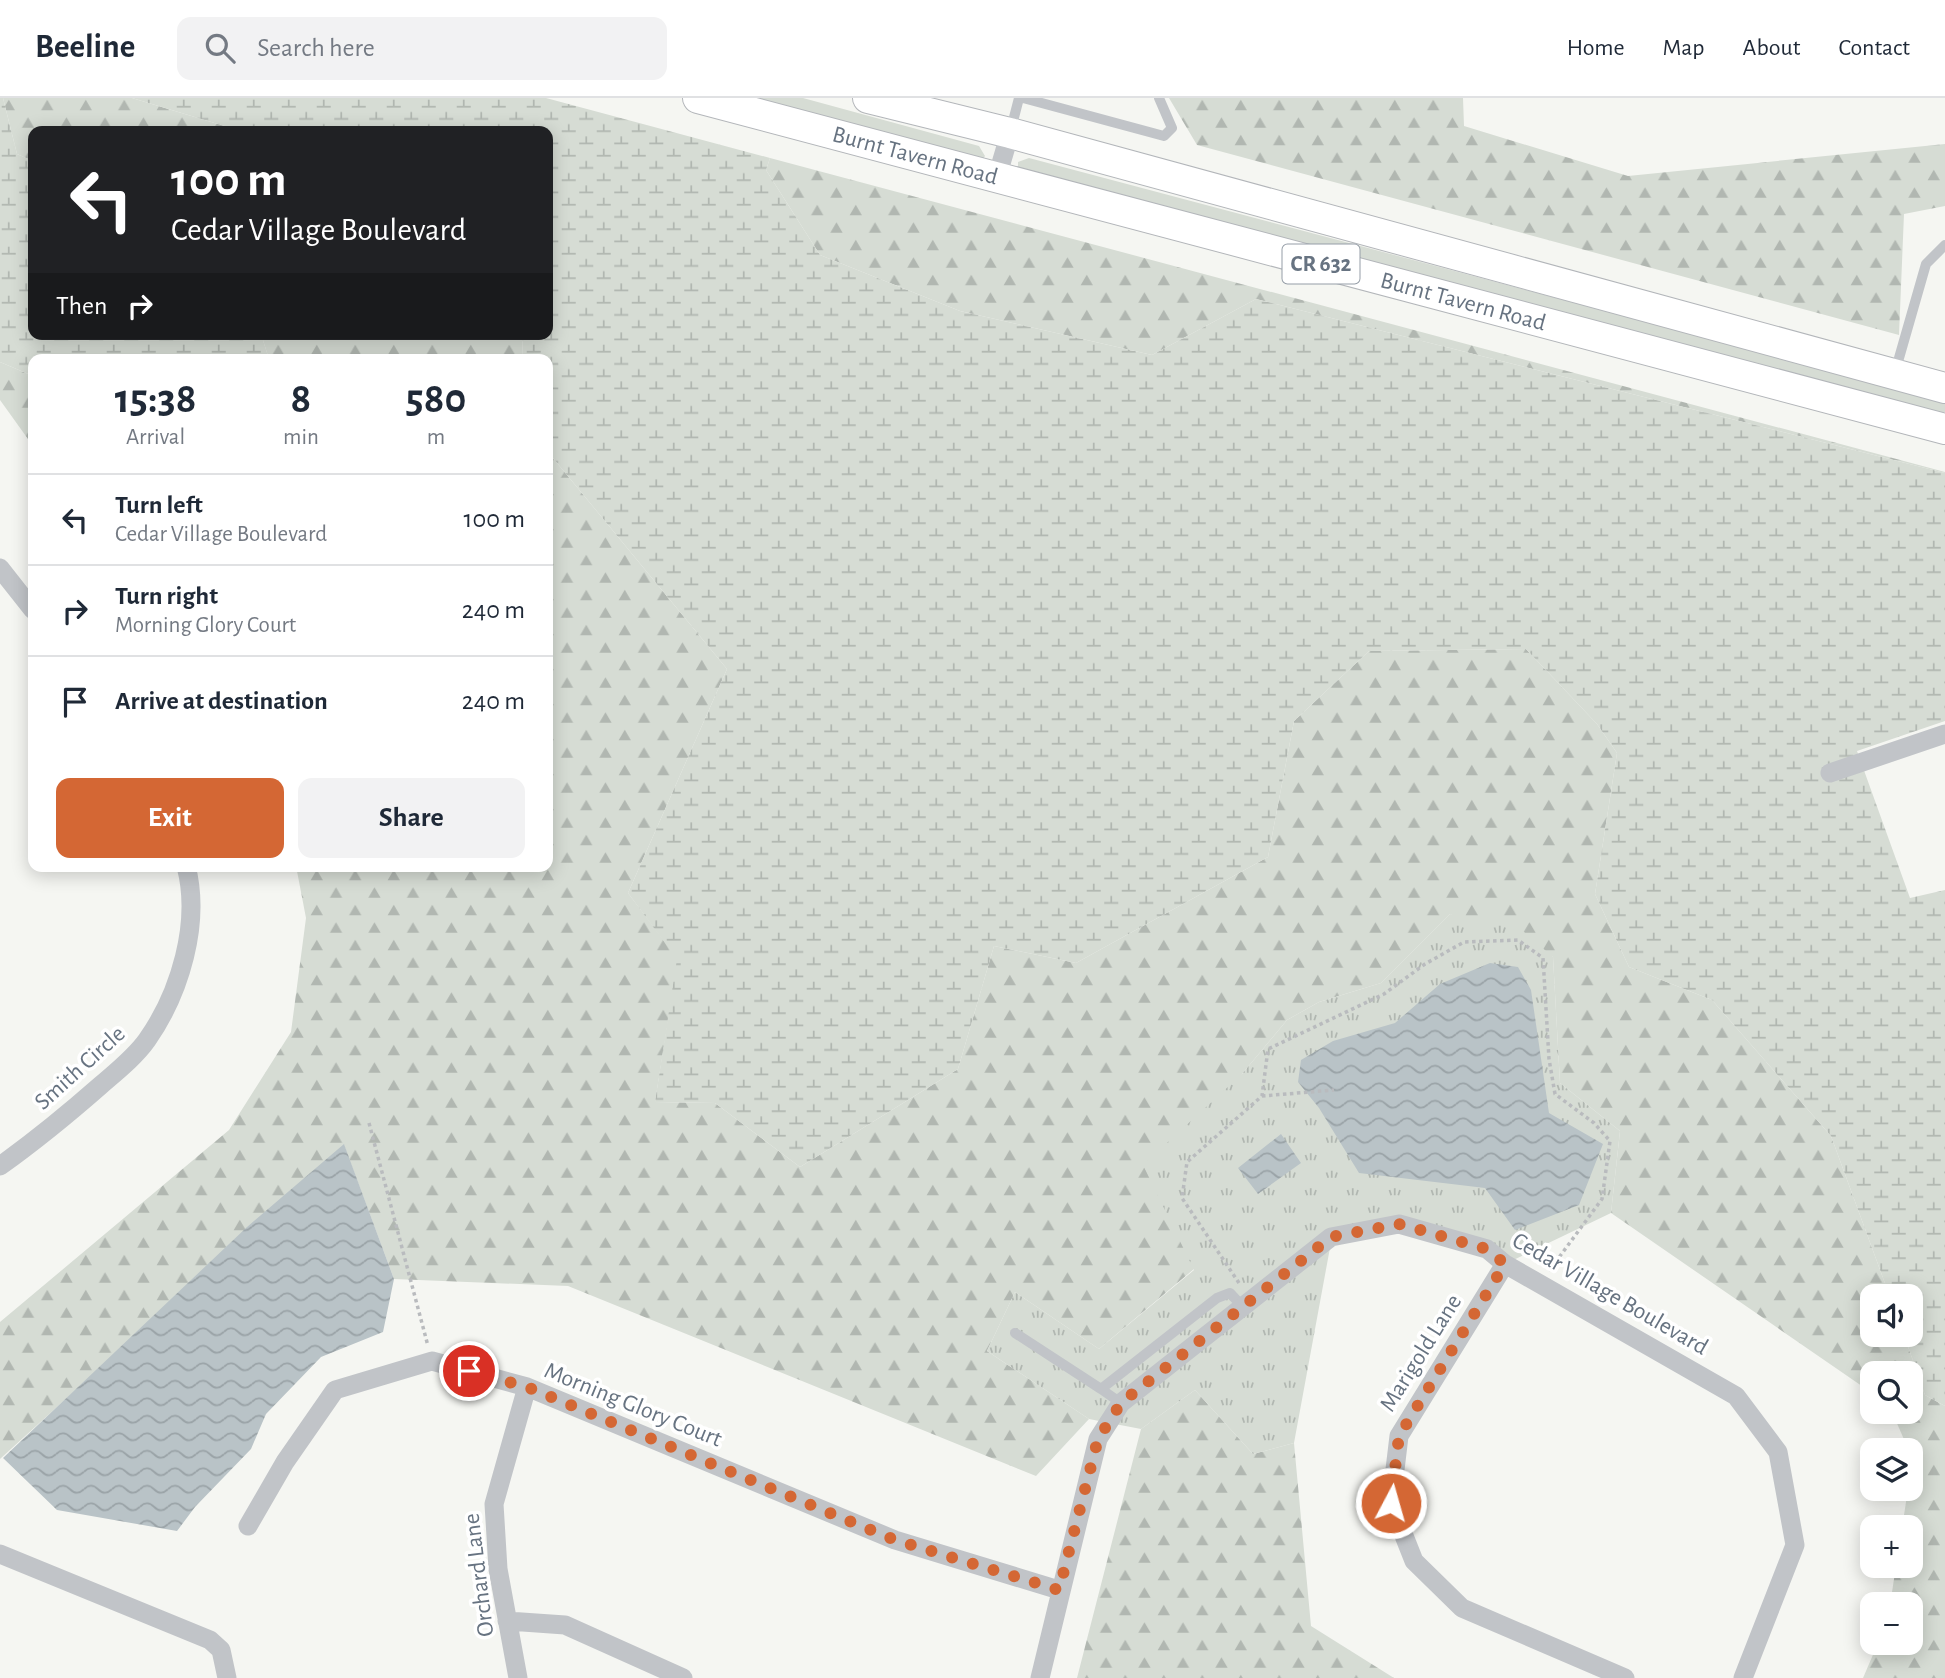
<!DOCTYPE html>
<html lang="en">
<head>
<meta charset="utf-8">
<style>
  body { margin:0; font-family:"Alegreya Sans",sans-serif; background:#f2f2f3; color:#1f2937; height:100vh; display:flex; flex-direction:column; font-size:26px; white-space:nowrap }
  * { box-sizing:border-box; margin:0 }
  p { font-size:23px; color:#747a83 }
  .icon { flex:none; width:38px; height:38px; fill:none; stroke:currentColor; stroke-width:2; stroke-linecap:round; stroke-linejoin:round }
  .map { position:relative; flex:1; overflow:hidden }
  .details { position:absolute; left:28px; top:256px; width:525px; height:518px; display:flex; flex-direction:column; background:#fff; border-radius:14px; box-shadow:0 4px 18px #0003 }
  .details>* { flex:none }
  .banner { position:absolute; left:28px; top:28px; width:525px; height:214px; border-radius:14px; box-shadow:0 4px 18px #0003; background:#202124; color:#fff; overflow:hidden }
  .controls { position:absolute; left:1860px; top:1186px; display:grid; gap:14px }
  .controls a { display:grid; place-items:center; width:63px; height:63px; border-radius:14px; background:#fff; box-shadow:0 4px 18px #0003; font-size:35px }
  .pin { position:absolute; display:grid; place-items:center; width:60px; height:60px; color:#fff; margin:-30px; border:4px solid #fff; border-radius:50%; box-shadow:0 2px 7px #0007 }
  .me { position:absolute; width:77px; margin:-38px; rotate:6deg; stroke-linejoin:round; filter:drop-shadow(0 0 5px #0008) }
  .turn { display:flex; align-items:center; gap:24px; height:147px; padding:0 28px; font-size:32px }
  .turn .icon { width:91px; height:91px; stroke-width:2.5 }
  .turn b { display:block; font-size:49px; line-height:60px }
  .then { display:flex; align-items:center; height:66px; padding:0 28px; background:#0003; gap:14px; font-size:26px }
  .eta { display:flex; justify-content:space-evenly; align-items:center; height:119px; text-align:center }
  .eta b { font-size:42px; font-weight:600; line-height:49px }
  .primary-button { display:flex; gap:14px; margin-top:auto; padding:14px 28px }
  .primary-button a { flex:1; height:80px; border-radius:14px; background:#d46734; color:#fff; font-size:28px; font-weight:600; line-height:80px; text-align:center }
  .primary-button a+a { background:#f2f2f3; color:#1f2937 }
  ul { padding:0; list-style:none }
  li { display:flex; align-items:center; gap:21px; height:91px; padding:0 28px; border-top:2px solid #e0e1e3 }
  li div { flex:1 }
  li b { display:block; font-size:26px }
  li em { font-style:normal }
  header { display:flex; align-items:center; gap:42px; box-sizing:border-box; height:98px; padding:0 35px; background:#fff; border-bottom:2px solid #e0e1e3 }
  header strong { font-size:33px }
  nav { display:flex; gap:38px; margin-inline-start:auto; font-size:24px }
  .search { width:490px; height:63px; background:#f2f2f3; display:flex; align-items:center; gap:18px; box-sizing:border-box; padding:0 24px; border-radius:14px; color:#747a83; font-size:26px }
  .map>svg:first-child { display:block }
  .grass { fill:#d6dcd4 }
  .forest { fill:url(#forest-firs) }
  .wetland { fill:url(#wetland-marsh) }
  .park { fill:url(#park-tufts) }
  .water { fill:url(#water-waves) }
  .lines { fill:none; stroke-linecap:round; stroke-linejoin:round }
  .primary-casing { stroke:#b3b6ba; stroke-width:32 }
  .path { stroke:#b9bbbe; stroke-width:3.5; stroke-dasharray:3.5 3.5; stroke-linecap:butt }
  .service { stroke:#c1c4c8; stroke-width:10 }
  .minor { stroke:#c1c4c8; stroke-width:19 }
  .primary { stroke:#fff; stroke-width:30 }
  .route { stroke:#d46734; stroke-width:12; stroke-dasharray:0 21.6 }
  .labels { text-anchor:middle; dominant-baseline:central; stroke-width:7; stroke-linejoin:round; paint-order:stroke }
  .shield { fill:#fff; stroke:#959da7; stroke-width:2 }
  .shield-label { font-size:23px; font-weight:bold; fill:#677381 }
  .street-label { font-size:24px; fill:#677381; stroke:#fff }
</style>
</head>
<body>
<header>
<strong>Beeline</strong>
<div class="search"><svg class="icon" aria-label="search" viewBox="0 0 24 24"><circle cx="10" cy="10" r="6"/><path d="M15 15l6 6"/></svg>Search here</div>
<nav><a>Home</a><a>Map</a><a>About</a><a>Contact</a></nav>
</header>
<div class="map">
<svg width="1945" height="1580" viewBox="0 0 1945 1580">
  <defs>
    <pattern id="forest-firs" width="22" height="20" patternUnits="userSpaceOnUse" patternTransform="scale(1.75)"><rect width="22" height="20" fill="#d6dcd4"/><path d="M5 1l3.5 6h-7zM16 11l3.5 6h-7z" fill="#b1b7b1"/></pattern>
    <pattern id="wetland-marsh" width="20" height="14" patternUnits="userSpaceOnUse" patternTransform="scale(1.75)"><rect width="20" height="14" fill="#d6dcd4"/><path d="M1 5h8M5 5V1M11 12h8M15 12V8" fill="none" stroke="#b1b7b1"/></pattern>
    <pattern id="park-tufts" width="24" height="20" patternUnits="userSpaceOnUse" patternTransform="scale(1.75)"><rect width="24" height="20" fill="#d6dcd4"/><path d="M3 7l-1-3M5 7V3M7 7l1-3M15 17l-1-3M17 17v-4M19 17l1-3" fill="none" stroke="#b1b7b1"/></pattern>
    <pattern id="water-waves" width="16" height="10" patternUnits="userSpaceOnUse" patternTransform="scale(1.75)"><rect width="16" height="10" fill="#b9c3c7"/><path d="M0 5q4-4 8 0t8 0" fill="none" stroke="#9aa3a7"/></pattern>
  </defs>
  <rect width="100%" height="100%" fill="#f5f6f2"/>
  <path class="grass" d="M733 0H803L979 48 985 58 983 61Z
    M1029 60 1888 288 1945 304V314L1933 318 1018 71V64Z"/>
  <path class="forest" d="M3 0H132L241 33H33V63L17 56Z
    M1169 0H1463L1464 28 1628 78 1945 46V108L1904 116 1899 237 1197 47Z
    M770 60 1945 374V375L1256 201 1152 257 960 213 820 157 766 72Z
    M261 236H522L523 261H269Z
    M0 264 33 278V348L0 302Z
    M548 354 727 571 628 795 678 861 655 1004 715 1005 800 1069 958 971 994 848 1076 865 1268 759 1294 623 1369 553 1526 551 1597 626 1617 655 1595 796 1629 869 1712 902 1831 1038 1890 1199H1872V1237H1904L1925 1297 1945 1308V1580H1863L1878 1545H1911V1507H1890L1896 1468H1911V1430H1902L1908 1391H1911L1913 1362 1892 1314H1911V1276H1872V1295L1611 1115 1620 1033 1560 985 1553 859 1450 816 1381 885 1319 904 1287 922 1242 976 1194 1171 1099 1251 1015 1194 987 1253 1089 1321 1036 1378 568 1188 394 1181 344 1047 0 1361V1224L229 1032 291 934 306 820 296 768H548Z
    M1195 1292 1253 1356 1294 1345 1311 1528 1394 1580H1077L1141 1331Z"/>
  <path class="wetland" d="M0 0H3L17 56 33 63V236H261L269 261H33V278L0 264Z
    M132 0H546L770 60 766 72 820 157 960 213 1152 257 1256 201 1945 375V623L1857 653 1910 800 1945 792V1308L1925 1297 1904 1237H1911V1199H1890L1831 1038 1712 902 1629 869 1595 796 1617 655 1597 626 1526 551 1369 553 1294 623 1268 759 1076 865 994 848 958 971 800 1069 715 1005 655 1004 677 861 628 795 727 571 548 354V261H523L522 236H548V33H241Z"/>
  <path class="park" d="M1450 816 1516 827 1553 859 1560 985 1620 1033 1611 1115 1505 1166 1399 1126 1332 1139 1294 1345 1253 1356 1195 1292 1141 1331 1089 1321 987 1253 1015 1194 1099 1251 1194 1172 1143 1067 1242 976 1287 922 1319 904 1381 885Z"/>
  <path class="water" d="M1490 865 1518 869 1531 892 1549 1015 1603 1046 1579 1107 1515 1132 1485 1090 1359 1075 1319 1010 1298 984 1301 962 1333 943 1395 925 1440 886Z
    M1281 1036 1301 1065 1258 1096 1238 1070Z
    M344 1046 394 1181 383 1234 321 1259 266 1316 251 1351 195 1409 177 1433 57 1412 3 1360 247 1129Z"/>
  <g class="lines">
    <defs>
      <path id="primary" d="M698 0 1945 331
        M868 0 1010 35 1945 290"/>
    </defs>
    <use href="#primary" class="primary-casing"/>
    <path class="path" d="M1262 998 1334 992
      M369 1025 428 1248
      M1239 1185 1182 1100 1187 1064 1262 998 1268 951 1384 896 1425 866 1464 844 1518 842 1543 860 1549 961 1555 996 1594 1025 1610 1043 1602 1101 1549 1173"/>
    <path class="service" d="M1023 0 1164 38 1172 30 1159 0
      M1011 31 1019 0
      M1895 274 1926 166 1945 147
      M1015 1235 1101 1291
      M1121 1305 1101 1291 1217 1200 1230 1195 1242 1208"/>
    <path class="minor" d="M997 79 1010 35
      M0 470 33 512
      M1830 675 1945 636
      M0 1068C35 1043 68 1016 101 987 116 974 135 959 147 942 180 895 201 825 186 768
      M1505 1166 1399 1338 1391 1405 1414 1463 1462 1510 1625 1580
      M248 1428 285 1364 335 1292 432 1263 527 1289 895 1442 1059 1492
      M0 1456 210 1542 221 1552 227 1580
      M507 1523 565 1527 683 1580
      M518 1580 498 1471 494 1406 527 1289
      M1040 1580 1098 1341 1121 1305 1331 1139 1399 1126 1487 1151 1505 1166 1736 1298 1778 1354 1795 1447 1743 1580"/>
    <use href="#primary" class="primary"/>
  </g>
  <g class="lines">
    <path class="route" d="M469 1273 527 1289 895 1442 1059 1492 1098 1341 1121 1305 1331 1139 1399 1126 1487 1151 1505 1166 1399 1338 1391 1405"/>
  </g>
  <g class="labels">
    <rect class="shield" x="1282.5" y="146.5" width="77" height="39" rx="5"/>
    <g class="shield-label">
      <text x="1321" y="166">CR 632</text>
    </g>
    <g class="street-label">
      <text transform="translate(915 58) rotate(15)">Burnt Tavern Road</text>
      <text transform="translate(1463 204) rotate(15)">Burnt Tavern Road</text>
      <text transform="translate(80 970) rotate(-42)">Smith Circle</text>
      <text transform="translate(1610 1196) rotate(30)">Cedar Village Boulevard</text>
      <text transform="translate(1421 1255) rotate(-58)">Marigold Lane</text>
      <text transform="translate(633 1307) rotate(22)">Morning Glory Court</text>
      <text transform="translate(479 1477) rotate(-97)">Orchard Lane</text>
    </g>
  </g>
</svg>
<div class="controls">
<a><svg class="icon" aria-label="sound" viewBox="0 0 24 24"><path d="M4 9h4l5-4v14l-5-4H4zM17 9q2 3 0 6"/></svg></a>
<a><svg class="icon" aria-label="search" viewBox="0 0 24 24"><circle cx="10" cy="10" r="6"/><path d="M15 15l6 6"/></svg></a>
<a><svg class="icon" aria-label="layers" viewBox="0 0 24 24"><path d="M12 4l9 5-9 5-9-5zM3 14l9 5 9-5"/></svg></a>
<a>+</a>
<a>−</a>
</div>
<div class="pin" style="left:469px;top:1273px;background:#d93025"><svg class="icon" aria-label="arrive" viewBox="0 0 24 24"><path d="M6 21V4h12l-3 4 3 4H6"/></svg></div>
<svg class="me" style="left:1391px;top:1405px" viewBox="-20 -20 40 40"><circle r="17" fill="#d46734" stroke="#fff" stroke-width="3"/><path d="M0-11L8 9 0 5-8 9z" fill="#fff"/></svg>
<div class="banner">
<div class="turn"><svg class="icon" aria-label="left" viewBox="0 0 24 24"><path d="M17 20v-9H6M10 6l-5 5 5 5"/></svg><div><b>100 m</b>Cedar Village Boulevard</div></div>
<div class="then">Then<svg class="icon" aria-label="right" viewBox="0 0 24 24"><path d="M7 20v-9h11M14 6l5 5-5 5"/></svg></div>
</div>
<section class="details">
<div class="eta">
<div><b>15:38</b><p>Arrival</p></div>
<div><b>8</b><p>min</p></div>
<div><b>580</b><p>m</p></div>
</div>
<ul>
<li><svg class="icon" aria-label="left" viewBox="0 0 24 24"><path d="M17 20v-9H6M10 6l-5 5 5 5"/></svg><div><b>Turn left</b><p>Cedar Village Boulevard</p></div><em>100 m</em></li>
<li><svg class="icon" aria-label="right" viewBox="0 0 24 24"><path d="M7 20v-9h11M14 6l5 5-5 5"/></svg><div><b>Turn right</b><p>Morning Glory Court</p></div><em>240 m</em></li>
<li><svg class="icon" aria-label="arrive" viewBox="0 0 24 24"><path d="M6 21V4h12l-3 4 3 4H6"/></svg><div><b>Arrive at destination</b></div><em>240 m</em></li>
</ul>
<div class="primary-button"><a>Exit</a><a>Share</a></div>
</section>
</div>
</body>
</html>
